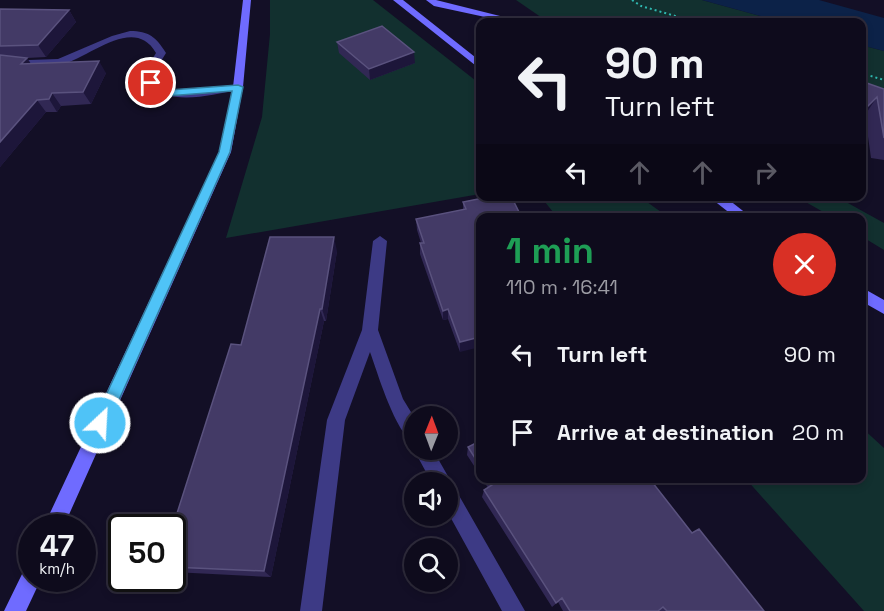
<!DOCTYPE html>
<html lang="en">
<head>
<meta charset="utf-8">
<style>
  body { margin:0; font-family:"Space Grotesk",sans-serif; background:#1c1929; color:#f1f3f6; height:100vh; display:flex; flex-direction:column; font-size:22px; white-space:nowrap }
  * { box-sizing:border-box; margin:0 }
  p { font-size:20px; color:#9b9ba3 }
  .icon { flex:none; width:33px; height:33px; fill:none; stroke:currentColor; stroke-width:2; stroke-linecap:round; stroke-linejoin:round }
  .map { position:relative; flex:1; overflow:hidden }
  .panel { position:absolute; left:476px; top:213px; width:390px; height:270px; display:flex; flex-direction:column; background:#0e0b1c; border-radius:12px; box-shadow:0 3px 9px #0003,0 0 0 2px #2e2b3b }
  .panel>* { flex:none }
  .top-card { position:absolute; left:476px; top:18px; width:390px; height:183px; border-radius:12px; box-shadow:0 3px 9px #0003,0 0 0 2px #2e2b3b; background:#0e0b1c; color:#f1f3f6; overflow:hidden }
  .needle { width:39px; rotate:1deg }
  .buttons { position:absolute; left:404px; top:406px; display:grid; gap:12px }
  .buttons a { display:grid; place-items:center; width:54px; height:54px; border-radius:50%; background:#0e0b1c; box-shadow:0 3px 9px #0003,0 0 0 2px #2e2b3b; font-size:30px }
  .speed { position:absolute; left:18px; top:514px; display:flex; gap:12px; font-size:30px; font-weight:700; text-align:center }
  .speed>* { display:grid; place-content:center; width:78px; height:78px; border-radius:50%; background:#0e0b1c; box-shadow:0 3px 9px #0003,0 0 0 2px #2e2b3b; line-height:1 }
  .speed small { font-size:15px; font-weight:400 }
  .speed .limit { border:3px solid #111; border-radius:9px; background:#fff; color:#111 }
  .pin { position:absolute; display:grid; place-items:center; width:51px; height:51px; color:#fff; margin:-26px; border:3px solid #fff; border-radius:50%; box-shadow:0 2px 6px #0007 }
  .me { position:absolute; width:66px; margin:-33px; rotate:25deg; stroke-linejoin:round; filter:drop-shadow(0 0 4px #0008) }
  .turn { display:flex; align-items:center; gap:21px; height:126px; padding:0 30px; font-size:27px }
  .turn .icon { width:78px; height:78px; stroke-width:2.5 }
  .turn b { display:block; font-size:42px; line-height:51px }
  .lanes { display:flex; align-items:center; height:57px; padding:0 30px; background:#0003; justify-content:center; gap:30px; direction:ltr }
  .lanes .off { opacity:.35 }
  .round { display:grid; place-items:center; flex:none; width:63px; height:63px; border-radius:32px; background:#1c1929 }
  .summary { display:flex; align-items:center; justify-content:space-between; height:102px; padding:0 30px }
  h1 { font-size:36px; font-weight:800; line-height:45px; color:#1e9e55 }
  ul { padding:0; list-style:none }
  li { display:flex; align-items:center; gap:18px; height:78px; padding:0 30px }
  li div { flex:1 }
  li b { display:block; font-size:22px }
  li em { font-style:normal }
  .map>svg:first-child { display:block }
  .green { fill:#12302f }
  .water { fill:#0c2248 }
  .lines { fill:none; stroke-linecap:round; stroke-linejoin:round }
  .path { stroke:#2fb8b0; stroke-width:2; stroke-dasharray:2 3; stroke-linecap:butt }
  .service { fill:#3d3a85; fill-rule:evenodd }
  .minor { fill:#3d3a85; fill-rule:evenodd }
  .secondary { fill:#6f6bff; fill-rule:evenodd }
  .wall { fill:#312854 }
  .shaded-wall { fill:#1d163a }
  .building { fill:#433a66; stroke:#5a527e; stroke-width:1.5 }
  .route { fill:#4fc3f7; stroke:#337fa1; stroke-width:1.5 }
</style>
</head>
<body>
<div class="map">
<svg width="884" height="611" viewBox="0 0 884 611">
  <rect width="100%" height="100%" fill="#130f26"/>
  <path class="green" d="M270 0H373L480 84V194L226 238 262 117 270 34Z
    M516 0H702L782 22H548Z
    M861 45 884 51V105L861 99Z
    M541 197H640L668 217H557Z
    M797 197H837L884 223V250L861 236V218L832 217Z
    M861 427 884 448V611H864L746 479 861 478Z"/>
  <path class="water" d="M702 0H819L884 18V51L861 45V22H782Z"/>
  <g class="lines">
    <path class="path" d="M632 0 641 6 696 22
      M861 73 884 80"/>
    <path class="service" d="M130 31C149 31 156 37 166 53L155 71 156 82C181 97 211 88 238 84L243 87 238 90C210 95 169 107 146 83L145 71 156 53C134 15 91 57 61 65 41 70 20 67 0 67V61L58 59 112 36Z"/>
    <path class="minor" d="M380 236 387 241 378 330 403 399 414 417V442C396 435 377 371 370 352L345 420 322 611H300L327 420 362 330 373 241Z
      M414 450H433L525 611H502L447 511V483H432Z"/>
    <path class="secondary" d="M243 0H251L243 87 231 152 63 528H43L219 152 233 87Z
      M393 0H403L480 61V69Z
      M426 0H436L504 17 499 20 434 6Z
      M708 196H724L752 218H736Z
      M861 287 884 300V314L861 301Z
      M32 565V579H41L26 611H4L25 568Z"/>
  </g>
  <path class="wall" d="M0 9 69 10 76 22 46 57 27 58 31 64 106 73 91 104 61 106 57 112H46L0 167Z
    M337 42 415 63 370 80 339 53Z
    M861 81 884 89V160L871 158 865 115 861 118Z
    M493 196 460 352 448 319 443 320 420 254V243H421L417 230 416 219 463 210V202Z
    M337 251 326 321H324L271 577 173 572 172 529 241 345Z
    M480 441V475L467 455 468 447Z
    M482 478H649L692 533 764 611H563L558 602 552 607 482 497 484 490 488 488Z"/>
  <path class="shaded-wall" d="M69 10 76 22 46 57 38 45Z
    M414 52 415 63 370 80 369 69Z
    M27 58 35 70 21 64Z
    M99 61 106 73 91 104 83 92Z
    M52 93 61 106 57 112 49 99Z
    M877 97 865 115 861 118V113Z
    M37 100 46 112 0 167V142Z
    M334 237 337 251 326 321 322 309Z
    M320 309 324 321 271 577 264 571Z
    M448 309V319L443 320V311Z
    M480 337V347L460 352V342Z"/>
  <path class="building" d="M0 9 69 10 38 45 0 46Z
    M382 26 414 52 369 69 337 42Z
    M0 55 27 58 21 64 99 61 83 92 52 93 49 99 37 100 0 142Z
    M861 81 884 89V138L877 97 861 113Z
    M493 196H511L522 218H480V337L460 342 448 309 443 311 420 243H424L416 219 466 209 463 202Z
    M270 237H334L322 309H320L264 571 172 567V529L231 344 241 345Z
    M480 441V466L468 447Z
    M488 478H649L692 533 699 529 764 611H667L663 607 658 611H570L562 598 556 603 484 490 492 485Z"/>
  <path class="route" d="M148 81H155L169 90 238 85 243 87 230 152 106 429 100 431 95 429 93 423 219 152 232 91 167 96 148 85Z"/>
</svg>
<div class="buttons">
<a><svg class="needle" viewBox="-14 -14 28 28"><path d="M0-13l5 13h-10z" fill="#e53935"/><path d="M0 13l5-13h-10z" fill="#9b9ba3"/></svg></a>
<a><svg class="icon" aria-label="sound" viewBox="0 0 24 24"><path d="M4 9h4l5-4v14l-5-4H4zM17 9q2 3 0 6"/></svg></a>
<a><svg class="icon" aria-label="search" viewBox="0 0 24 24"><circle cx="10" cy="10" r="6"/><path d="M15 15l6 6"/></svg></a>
</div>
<div class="speed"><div>47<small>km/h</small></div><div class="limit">50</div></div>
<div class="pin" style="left:151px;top:83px;background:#d93025"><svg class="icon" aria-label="arrive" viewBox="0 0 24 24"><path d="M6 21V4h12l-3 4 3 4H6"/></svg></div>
<svg class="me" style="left:100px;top:423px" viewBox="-20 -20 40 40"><circle r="17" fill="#4fc3f7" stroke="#fff" stroke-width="3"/><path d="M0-11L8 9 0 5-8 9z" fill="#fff"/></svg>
<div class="top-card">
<div class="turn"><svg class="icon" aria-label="left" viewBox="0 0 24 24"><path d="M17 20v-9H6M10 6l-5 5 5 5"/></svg><div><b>90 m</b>Turn left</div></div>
<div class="lanes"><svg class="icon" aria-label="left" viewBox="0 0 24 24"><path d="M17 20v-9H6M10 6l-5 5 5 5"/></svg><svg class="icon off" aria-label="ahead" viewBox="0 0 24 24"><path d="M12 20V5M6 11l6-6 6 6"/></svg><svg class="icon off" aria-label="ahead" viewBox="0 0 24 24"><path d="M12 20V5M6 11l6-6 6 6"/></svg><svg class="icon off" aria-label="right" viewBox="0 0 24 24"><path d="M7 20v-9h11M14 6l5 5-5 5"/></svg></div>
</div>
<section class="panel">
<div class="summary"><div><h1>1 min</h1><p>110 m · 16:41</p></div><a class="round" style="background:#d93025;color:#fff"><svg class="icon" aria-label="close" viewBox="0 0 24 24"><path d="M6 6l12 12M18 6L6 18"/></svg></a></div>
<ul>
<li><svg class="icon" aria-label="left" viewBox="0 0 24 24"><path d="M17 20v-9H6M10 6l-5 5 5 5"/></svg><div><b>Turn left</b></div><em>90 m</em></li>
<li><svg class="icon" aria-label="arrive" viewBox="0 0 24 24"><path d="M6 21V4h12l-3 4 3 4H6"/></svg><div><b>Arrive at destination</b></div><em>20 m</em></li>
</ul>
</section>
</div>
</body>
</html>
